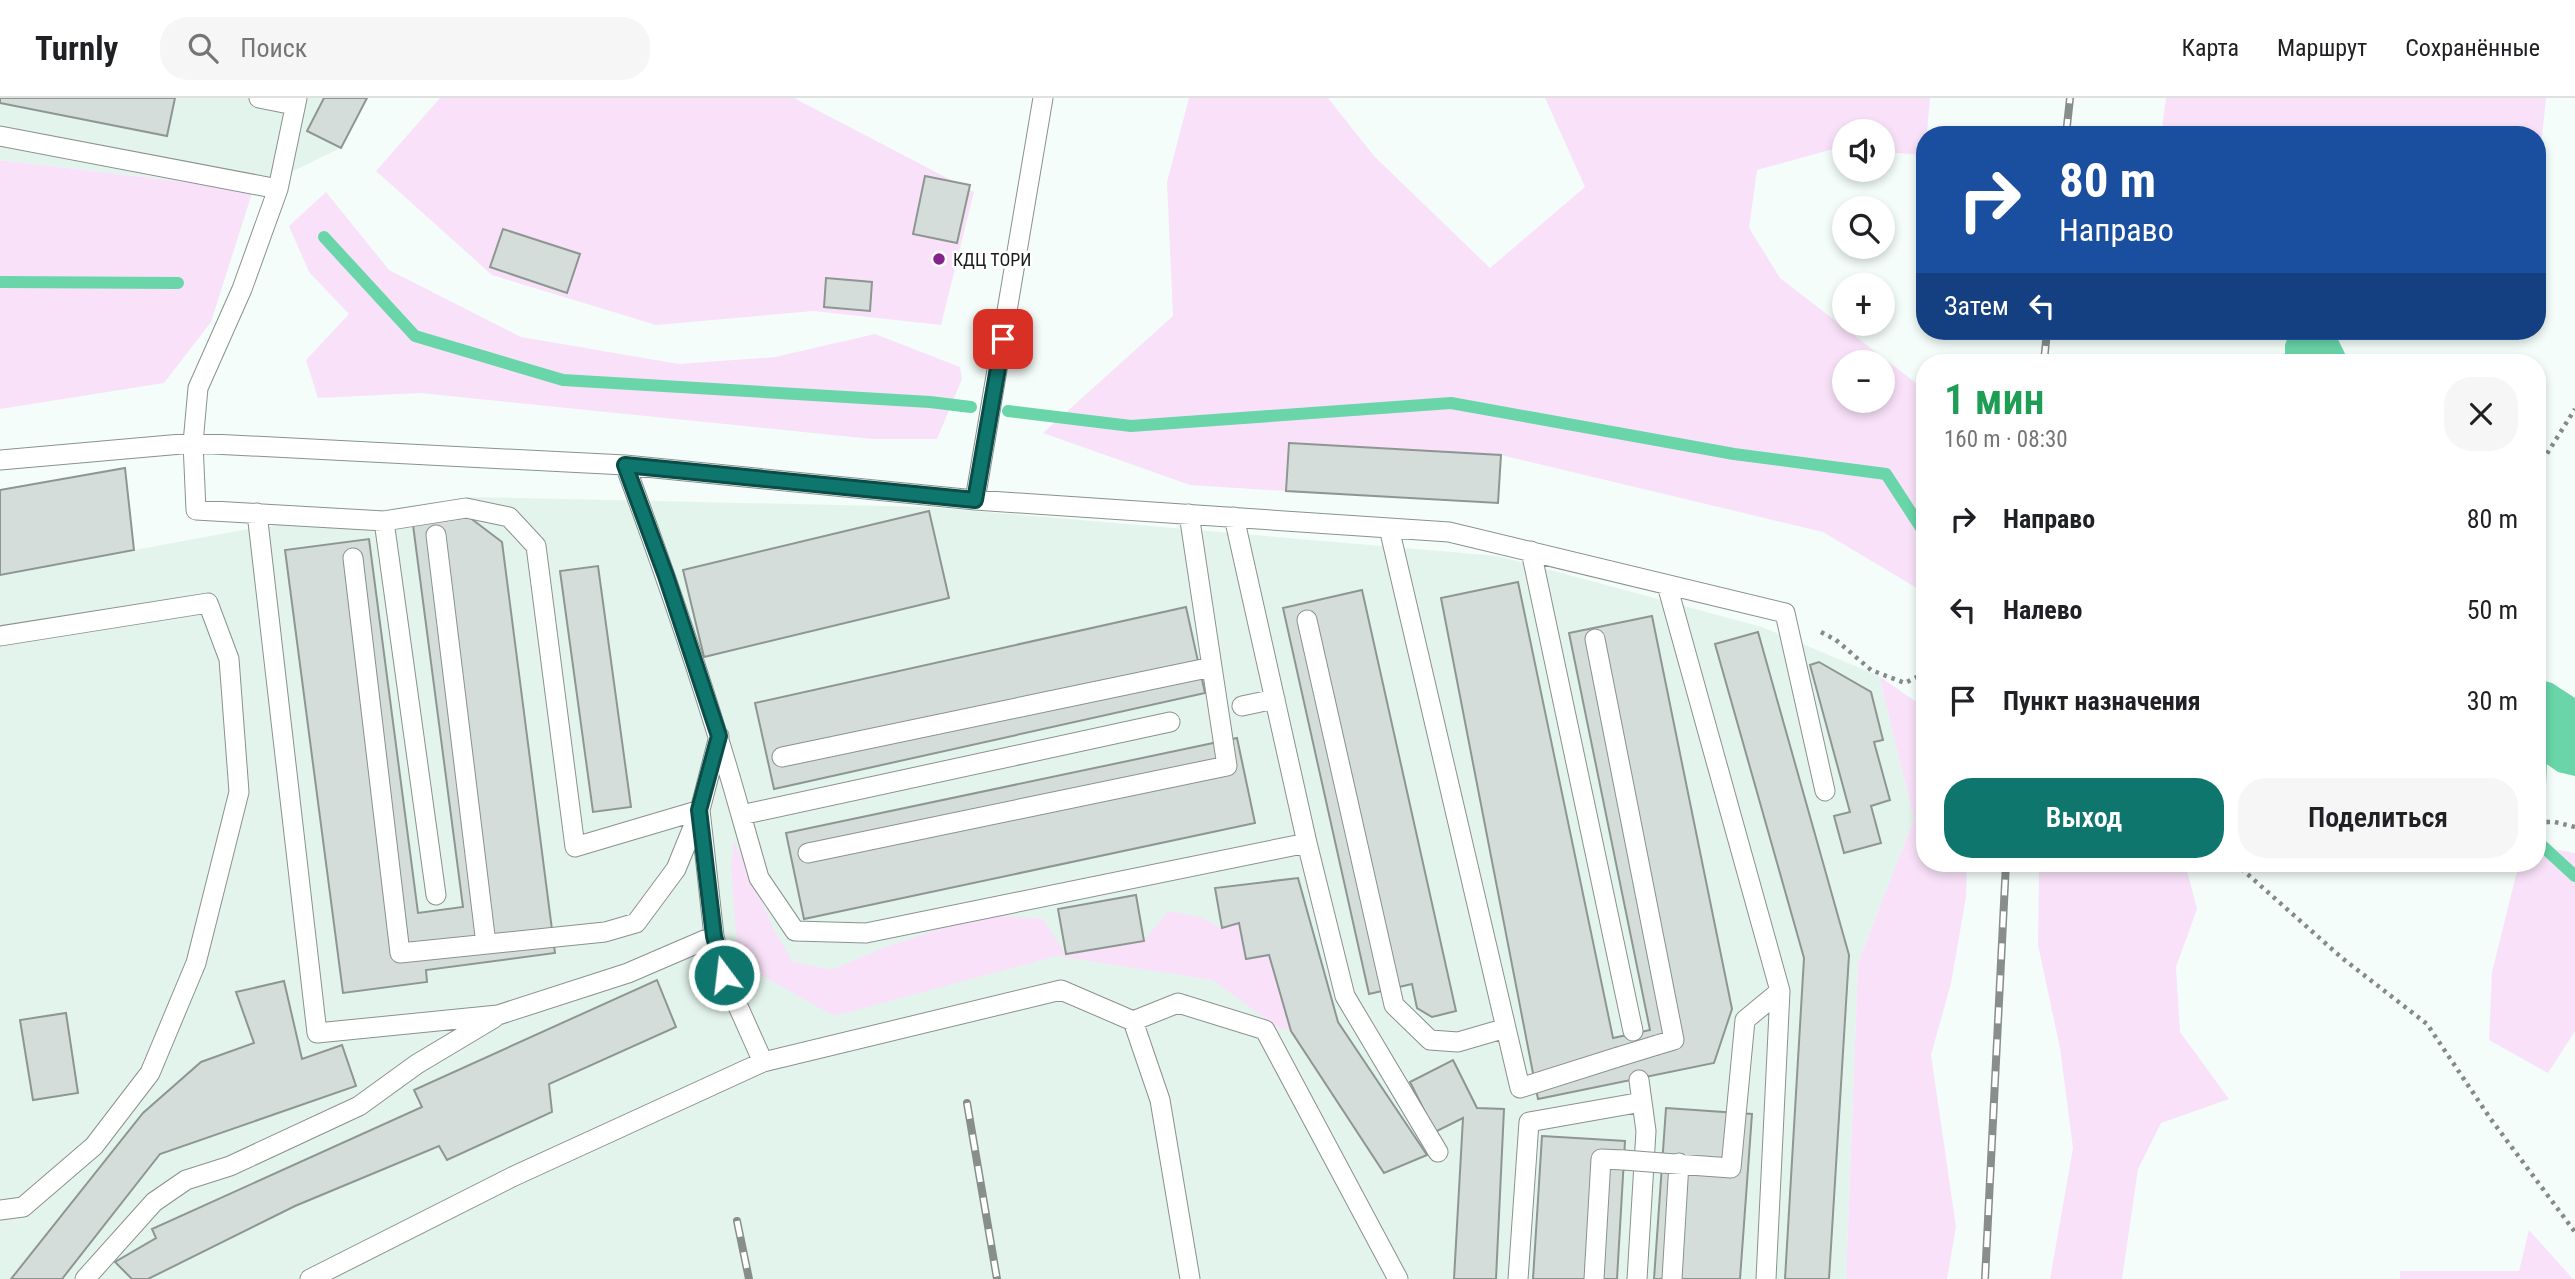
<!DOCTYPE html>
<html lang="ru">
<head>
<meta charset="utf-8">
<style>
  body { margin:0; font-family:"Roboto Condensed",sans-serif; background:#f6f6f6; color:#202124; height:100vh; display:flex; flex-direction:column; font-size:26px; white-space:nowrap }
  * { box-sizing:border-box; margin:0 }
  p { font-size:23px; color:#757577 }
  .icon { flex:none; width:38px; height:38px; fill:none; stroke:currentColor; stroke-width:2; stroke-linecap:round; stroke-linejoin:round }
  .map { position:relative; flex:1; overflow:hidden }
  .drawer { position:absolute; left:1916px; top:256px; width:630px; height:518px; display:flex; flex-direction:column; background:#fff; border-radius:28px; box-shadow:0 4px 10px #0003 }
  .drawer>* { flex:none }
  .hud { position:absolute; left:1916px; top:28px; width:630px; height:214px; border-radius:28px; box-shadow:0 4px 10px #0003; background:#1a4fa0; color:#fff; overflow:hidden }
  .tools { position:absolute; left:1832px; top:21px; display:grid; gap:14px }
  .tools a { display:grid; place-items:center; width:63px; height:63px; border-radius:50%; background:#fff; box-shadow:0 4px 10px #0003; font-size:35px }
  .pin { position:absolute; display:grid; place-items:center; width:60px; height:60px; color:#fff; margin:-30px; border-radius:14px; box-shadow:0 4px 10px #0006 }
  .me { position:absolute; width:77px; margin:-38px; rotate:345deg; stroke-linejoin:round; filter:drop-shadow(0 0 5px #0008) }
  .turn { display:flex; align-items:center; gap:24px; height:147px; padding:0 28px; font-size:32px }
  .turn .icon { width:91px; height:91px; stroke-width:2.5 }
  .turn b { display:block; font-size:49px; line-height:60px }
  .then { display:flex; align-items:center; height:66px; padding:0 28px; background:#0003; gap:14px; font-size:26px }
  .round { display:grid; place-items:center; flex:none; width:74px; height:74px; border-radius:28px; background:#f6f6f6 }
  .headline { display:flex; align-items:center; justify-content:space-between; height:119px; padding:0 28px }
  h1 { font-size:42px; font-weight:600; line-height:52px; color:#1e9e55 }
  .action { display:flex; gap:14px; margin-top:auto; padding:14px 28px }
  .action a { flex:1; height:80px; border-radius:28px; background:#0f766e; color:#fff; font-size:28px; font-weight:600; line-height:80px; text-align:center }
  .action a+a { background:#f6f6f6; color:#202124 }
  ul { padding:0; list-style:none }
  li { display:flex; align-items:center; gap:21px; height:91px; padding:0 28px }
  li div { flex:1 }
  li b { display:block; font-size:26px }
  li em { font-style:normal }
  header { display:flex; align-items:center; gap:42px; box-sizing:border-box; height:98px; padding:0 35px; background:#fff; border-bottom:2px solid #e0e0e0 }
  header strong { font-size:33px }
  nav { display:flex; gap:38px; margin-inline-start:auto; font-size:24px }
  .search { width:490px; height:63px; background:#f6f6f6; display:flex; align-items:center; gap:18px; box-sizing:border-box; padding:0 24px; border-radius:28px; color:#757577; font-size:26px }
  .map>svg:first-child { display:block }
  .built { fill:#e3f4ec }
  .green { fill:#f9e2f9; fill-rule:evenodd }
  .water { fill:#69d5a9 }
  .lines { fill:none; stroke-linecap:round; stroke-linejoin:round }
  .stream { stroke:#69d5a9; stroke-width:12 }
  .building { fill:#d4ddd9; stroke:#8e9692; stroke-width:2 }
  .service-casing { stroke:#89928e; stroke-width:21 }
  .path { stroke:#848a87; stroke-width:4.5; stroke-dasharray:3.5 5; stroke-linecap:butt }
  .service { stroke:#fff; stroke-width:19 }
  .rail-casing { stroke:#888e8c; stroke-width:8 }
  .rail { stroke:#fff; stroke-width:5; stroke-dasharray:16; stroke-linecap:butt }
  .service-bridge-casing { stroke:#89928e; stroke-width:21; stroke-linecap:butt }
  .service-bridge { stroke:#fff; stroke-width:19 }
  .route-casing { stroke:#0a4d48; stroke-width:18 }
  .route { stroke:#0f766e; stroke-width:12 }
  .poi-dot { fill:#85228b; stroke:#fff; stroke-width:2.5 }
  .labels { text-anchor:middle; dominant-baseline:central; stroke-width:5; stroke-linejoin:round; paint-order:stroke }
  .poi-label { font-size:18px; fill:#191c1b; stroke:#fff; text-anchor:start }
</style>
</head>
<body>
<header>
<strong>Turnly</strong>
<div class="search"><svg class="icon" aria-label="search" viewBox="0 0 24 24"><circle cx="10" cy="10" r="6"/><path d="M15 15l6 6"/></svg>Поиск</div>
<nav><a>Карта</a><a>Маршрут</a><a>Сохранённые</a></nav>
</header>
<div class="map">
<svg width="2575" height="1181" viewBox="0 0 2575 1181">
  <rect width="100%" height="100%" fill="#f4fdf9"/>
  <path class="built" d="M0 0H367L341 50 253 92 0 62Z
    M471 399 928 409 1498 458 1762 529 1879 578 1914 721 1858 865 1846 1181H0V477L243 432Z"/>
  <path class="green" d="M440 0H794L974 94 941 227 814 213 656 227 492 177 376 73Z
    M1189 0H1328L1374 58 1490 170 1585 89 1545 0H1930L1925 57 1883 54V33H1844V51L1837 50 1757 72 1749 130 1780 180 1925 292V495L1823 434 1501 357 1289 345 1286 393 1190 387 1043 335 1173 218 1167 84ZM1844 264H1883V303H1844Z
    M2166 0H2546L2538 77V37H2161Z
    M0 62 253 92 211 224 164 285 0 311Z
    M326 94 389 172 521 239 679 266 775 259 875 236 960 269 962 281 937 341H872L420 295 318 300 306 262 349 216 309 174 289 128Z
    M1879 578 1925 610V765H1967L1966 799 1951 885 1931 957 1956 1129 1947 1181H1846L1858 865 1914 721Z
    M734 742 775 834 792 863 831 872 888 848 971 821 1006 818 1043 821 1066 856 1144 843 1168 813 1200 819 1222 830 1239 825 1246 860 1269 857 1291 933 1279 930 1212 882 1057 858 834 918 738 864 731 767Z
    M2538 748 2575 755V933L2548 975 2489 942 2492 874 2519 765H2538Z
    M2042 765H2185L2197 811 2176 869 2180 934 2229 1001 2161 1025 2138 1071 2122 1181H2050L2073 1050 2060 950 2038 847 2039 775Z
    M2529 1132 2573 1181H2400V1173H2519Z"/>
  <path class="water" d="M2290 233H2334L2349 264H2285V247Z
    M2538 581 2552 585 2575 600V678L2558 674 2538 660Z"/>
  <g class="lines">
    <path class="stream" d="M324 139 415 238 563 282 930 304 971 309
      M0 184 178 185
      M1008 313 1131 328 1451 305 1734 356 1886 376 1925 436
      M2541 662 2538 744 2575 778"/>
  </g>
  <path class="building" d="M0 0H175L167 38 0 5Z
    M324 0H367L341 50 307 33Z
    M925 78 970 87 957 145 913 136Z
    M503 131 580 156 567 195 490 169Z
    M826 180 872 184 870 213 824 209Z
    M1289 345 1501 357 1498 405 1286 393Z
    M125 370 134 452 0 477V392Z
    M929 413 949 500 704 559 683 472Z
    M469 419 502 444 555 855 426 872 427 884 343 895 285 452 369 441 418 815 463 809 413 427Z
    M598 468 631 709 593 714 560 473Z
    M1518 484 1613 940 1650 932 1569 535 1652 518 1732 911 1714 965 1538 1001 1441 500Z
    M1362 492 1456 913 1432 919 1417 910 1412 886 1369 896 1283 510Z
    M1186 509 1205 595 774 691 755 605Z
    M1758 534 1849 857 1829 1181H1785L1804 860 1715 546Z
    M1819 564 1871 594 1883 642 1874 644 1890 702 1871 708 1881 745 1844 755 1834 718 1850 714 1810 567Z
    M1237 640 1255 725 804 821 786 735Z
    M1298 780 1338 924 1427 1057 1384 1075 1291 933 1269 857 1246 861 1239 825 1222 830 1215 790Z
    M1136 797 1144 843 1066 856 1058 811Z
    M657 882 676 929 549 986 552 1014 447 1062 439 1048 295 1108 148 1181H132L115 1164 156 1140 152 1131 422 1009 414 992Z
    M284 883 302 961 342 947 356 988 160 1056 62 1181H11L143 1015 201 964 254 945 236 894Z
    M66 915 78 995 33 1002 20 922Z
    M1453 962 1477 1010 1504 1011 1496 1181H1454L1463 1020 1435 1034 1410 984Z
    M1666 1010 1752 1016 1740 1181H1654Z
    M1542 1038 1625 1043 1617 1181H1533Z"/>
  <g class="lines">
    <defs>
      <path id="service" d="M259 0 294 7
        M297 0 278 91 242 191 198 290 193 345 196 412 384 423 466 410 509 419 536 448 575 749 700 712 719 638
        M0 38 278 91
        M0 362 193 345 625 367 975 402 1449 434 1785 515 1825 693
        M625 367C668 483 708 599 741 717L1170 624
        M975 402 1043 0
        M257 415 317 935 498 917 628 875 714 838 700 712
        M1189 416 1212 569
        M384 423 436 797
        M1389 430 1520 990 1618 959
        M436 437 486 846
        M1531 453 1633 933
        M353 460 400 855 605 834 636 825 676 771 698 717
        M1667 487 1780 893 1766 1181
        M1307 522 1394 907 1430 942 1458 944 1506 930
        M0 538 208 505 229 561 239 694 196 865 150 975 94 1048 23 1109 0 1112
        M1595 541 1674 942 1657 947
        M1242 608 1275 601
        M782 659 1212 569 1227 668 808 755
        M741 717 759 780 795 833 866 835 1307 745 1234 419
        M1307 745 1345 898 1438 1054
        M714 838 724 877 763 964 1061 892 1133 923 1160 1002 1190 1181
        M1133 923 1178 905 1265 932 1398 1181
        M1662 1065 1731 1070 1745 922 1780 893
        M85 1181 154 1104 186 1082 230 1068 359 1008 417 966 494 920
        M310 1181 512 1079 763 964
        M1518 1181 1529 1024 1642 1004
        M1594 1181 1601 1061 1624 1062
        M1637 1181 1646 1033 1639 982
        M1672 1181 1679 1065"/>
    </defs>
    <use href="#service" class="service-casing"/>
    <path class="path" d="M2538 370 2575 311
      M1821 534 1836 542 1871 572 1905 585 1925 575
      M2538 724H2555L2575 729
      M2235 765 2342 860 2427 926 2490 1020 2575 1134"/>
    <use href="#service" class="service"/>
    <defs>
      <path id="rail" d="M2066 37 2070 0
        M2044 264 2047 233
        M967 1005 997 1181
        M737 1123 749 1181
        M1985 1181 2006 765"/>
    </defs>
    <use href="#rail" class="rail-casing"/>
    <use href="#rail" class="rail"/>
    <defs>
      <path id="service-bridge" d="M1618 959 1657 947
        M1624 1062 1662 1065"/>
    </defs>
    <use href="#service-bridge" class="service-bridge-casing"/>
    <use href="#service-bridge" class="service-bridge"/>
  </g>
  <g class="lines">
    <defs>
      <path id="route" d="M724 877 714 838 699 712 719 638 666 478 625 367 975 402 1003 241"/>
    </defs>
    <use href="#route" class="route-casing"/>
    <use href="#route" class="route"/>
  </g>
  <circle class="poi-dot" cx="939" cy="161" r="7"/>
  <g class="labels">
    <g class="poi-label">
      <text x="953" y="161">КДЦ ТОРИ</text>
    </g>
  </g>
</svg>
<div class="tools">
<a><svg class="icon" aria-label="sound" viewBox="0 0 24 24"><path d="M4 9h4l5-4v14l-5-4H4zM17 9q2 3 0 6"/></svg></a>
<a><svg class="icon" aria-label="search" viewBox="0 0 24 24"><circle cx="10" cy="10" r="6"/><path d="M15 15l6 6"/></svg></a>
<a>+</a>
<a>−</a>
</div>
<div class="pin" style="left:1003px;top:241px;background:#d93025"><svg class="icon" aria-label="arrive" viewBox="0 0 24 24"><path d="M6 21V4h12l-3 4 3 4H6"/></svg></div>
<svg class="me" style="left:724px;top:877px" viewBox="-20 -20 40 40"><circle r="17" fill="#0f766e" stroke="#fff" stroke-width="3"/><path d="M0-11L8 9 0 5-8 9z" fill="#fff"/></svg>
<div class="hud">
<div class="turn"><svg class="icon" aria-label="right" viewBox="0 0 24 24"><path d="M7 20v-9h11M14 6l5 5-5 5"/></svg><div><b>80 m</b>Направо</div></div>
<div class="then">Затем<svg class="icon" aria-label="left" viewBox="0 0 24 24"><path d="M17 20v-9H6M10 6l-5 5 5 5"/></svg></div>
</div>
<section class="drawer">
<div class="headline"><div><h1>1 мин</h1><p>160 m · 08:30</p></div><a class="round"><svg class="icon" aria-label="close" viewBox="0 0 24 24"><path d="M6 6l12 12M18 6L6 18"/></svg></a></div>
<ul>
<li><svg class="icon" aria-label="right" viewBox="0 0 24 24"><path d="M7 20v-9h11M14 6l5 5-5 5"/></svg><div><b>Направо</b></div><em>80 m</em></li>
<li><svg class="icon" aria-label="left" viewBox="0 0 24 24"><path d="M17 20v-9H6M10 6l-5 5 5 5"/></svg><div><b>Налево</b></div><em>50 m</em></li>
<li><svg class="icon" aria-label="arrive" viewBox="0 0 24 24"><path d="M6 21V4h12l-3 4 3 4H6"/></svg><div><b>Пункт назначения</b></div><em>30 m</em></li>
</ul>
<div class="action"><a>Выход</a><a>Поделиться</a></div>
</section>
</div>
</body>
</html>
